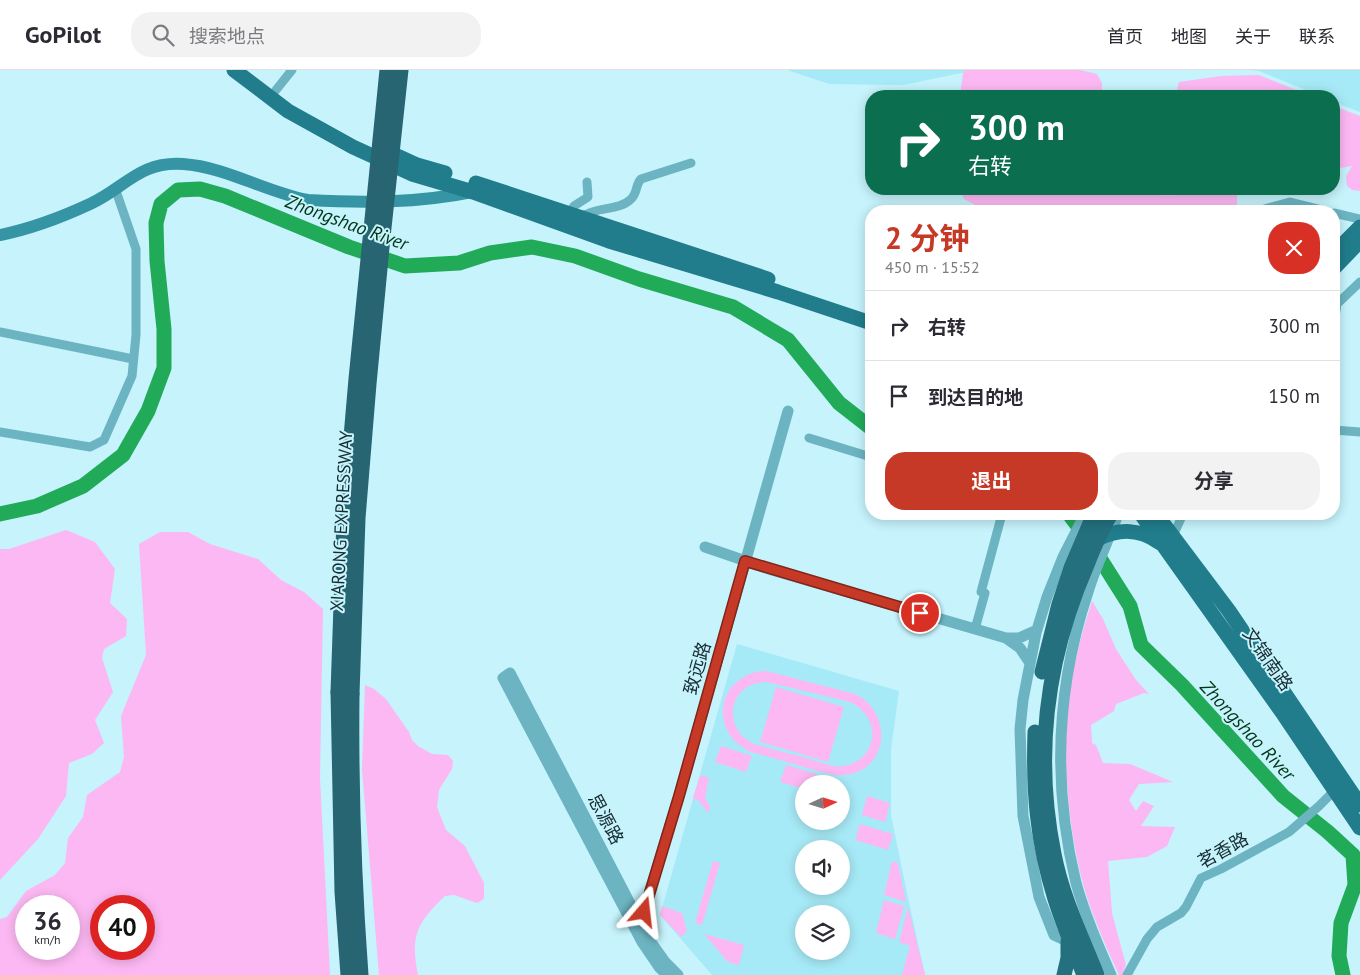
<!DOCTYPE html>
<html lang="zh">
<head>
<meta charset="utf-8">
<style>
  body { margin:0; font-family:"PT Sans","Noto Sans SC",sans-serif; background:#f2f2f3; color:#2b2b33; height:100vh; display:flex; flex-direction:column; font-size:19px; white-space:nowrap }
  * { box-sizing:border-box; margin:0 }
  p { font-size:16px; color:#7c7c81 }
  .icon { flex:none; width:28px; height:28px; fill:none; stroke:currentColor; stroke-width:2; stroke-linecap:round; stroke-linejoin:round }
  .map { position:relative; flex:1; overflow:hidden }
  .panel { position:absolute; left:865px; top:135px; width:475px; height:315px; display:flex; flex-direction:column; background:#fff; border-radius:20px; box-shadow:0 2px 12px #0003 }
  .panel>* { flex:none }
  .top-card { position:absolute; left:865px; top:20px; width:475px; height:105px; border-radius:20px; box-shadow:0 2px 12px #0003; background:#0b6e4f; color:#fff; overflow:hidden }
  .needle { width:32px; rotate:86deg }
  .controls { position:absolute; left:795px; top:705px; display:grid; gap:10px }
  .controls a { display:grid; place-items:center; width:55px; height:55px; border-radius:50%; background:#fff; box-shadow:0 2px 12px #0003; font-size:25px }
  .speed { position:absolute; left:15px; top:825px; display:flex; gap:10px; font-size:25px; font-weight:700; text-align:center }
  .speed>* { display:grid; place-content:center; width:65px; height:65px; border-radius:50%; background:#fff; box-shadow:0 2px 12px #0003; line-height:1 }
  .speed small { font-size:12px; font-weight:400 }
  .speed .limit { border:8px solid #d22; background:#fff; color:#111 }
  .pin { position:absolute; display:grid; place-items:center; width:42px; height:42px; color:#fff; margin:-21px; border:2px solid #fff; border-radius:50%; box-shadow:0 1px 5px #0007 }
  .me { position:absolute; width:55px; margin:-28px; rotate:17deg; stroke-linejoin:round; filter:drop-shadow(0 0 4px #0008) }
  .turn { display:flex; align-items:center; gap:18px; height:105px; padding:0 20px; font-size:22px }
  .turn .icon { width:65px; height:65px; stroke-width:2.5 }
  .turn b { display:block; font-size:35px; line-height:42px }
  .round { display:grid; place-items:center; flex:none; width:52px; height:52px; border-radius:20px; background:#f2f2f3 }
  .overview { display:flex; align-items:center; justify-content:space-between; height:85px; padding:0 20px }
  h1 { font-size:30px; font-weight:700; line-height:38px; color:#c53926 }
  .button { display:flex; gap:10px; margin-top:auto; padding:10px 20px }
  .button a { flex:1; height:58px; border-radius:20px; background:#c53926; color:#fff; font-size:20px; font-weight:700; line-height:58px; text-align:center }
  .button a+a { background:#f2f2f3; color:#2b2b33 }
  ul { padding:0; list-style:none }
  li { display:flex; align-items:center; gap:15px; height:70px; padding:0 20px; border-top:1px solid #e1e1e2 }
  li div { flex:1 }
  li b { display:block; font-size:19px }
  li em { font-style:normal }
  header { display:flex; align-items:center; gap:30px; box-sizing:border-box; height:70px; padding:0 25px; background:#fff; border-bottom:1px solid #e1e1e2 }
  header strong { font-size:24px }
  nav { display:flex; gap:28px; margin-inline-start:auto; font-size:18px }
  .search { width:350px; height:45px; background:#f2f2f3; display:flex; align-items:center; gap:12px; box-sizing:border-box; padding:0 18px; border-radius:20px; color:#7c7c81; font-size:19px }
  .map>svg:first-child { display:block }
  .built { fill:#a7eaf7; fill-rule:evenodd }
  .green { fill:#fcb8f3; fill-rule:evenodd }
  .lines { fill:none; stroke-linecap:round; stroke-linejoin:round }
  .river { stroke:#21ab58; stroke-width:15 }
  .minor { stroke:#6cb4c1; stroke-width:9 }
  .tertiary { stroke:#6cb4c1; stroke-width:11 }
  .secondary { stroke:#3695a5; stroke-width:12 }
  .primary { stroke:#217c8b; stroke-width:15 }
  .trunk { stroke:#24707e; stroke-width:15 }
  .motorway { stroke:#266571; stroke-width:15 }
  .motorway-bridge { stroke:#266571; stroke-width:15 }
  .route-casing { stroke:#802519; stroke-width:12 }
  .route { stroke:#c53926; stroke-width:9 }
  .labels { text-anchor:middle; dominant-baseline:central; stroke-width:4; stroke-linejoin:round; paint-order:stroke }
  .street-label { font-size:18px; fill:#152c30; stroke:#c6f3fc }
  .water-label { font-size:19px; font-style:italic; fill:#003616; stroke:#c6f3fc }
</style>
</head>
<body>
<header>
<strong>GoPilot</strong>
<div class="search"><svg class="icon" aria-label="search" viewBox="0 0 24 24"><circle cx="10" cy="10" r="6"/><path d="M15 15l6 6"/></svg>搜索地点</div>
<nav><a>首页</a><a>地图</a><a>关于</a><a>联系</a></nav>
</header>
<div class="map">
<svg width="1360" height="905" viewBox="0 0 1360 905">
  <rect width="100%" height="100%" fill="#c6f3fc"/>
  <path class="built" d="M787 0H976L903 15 829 14Z
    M1248 0H1360V42L1334 32V26H1321L1259 1Z
    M737 574 899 621 891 679V745L908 828 925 905H712L660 845ZM804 714H841V751H804ZM804 779H841V816H804ZM804 844H841V881H804Z"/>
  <path class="green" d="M965 0H1080L1097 4 1102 13V26H960L963 3Z
    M1259 5 1311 26H1281L1262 23 1259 26H1225L1223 22 1198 23 1193 26H1171L1177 20 1179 12 1221 6Z
    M1334 36 1360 46V121L1352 120 1347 116 1346 106 1352 96 1334 99Z
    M960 119H1001L1003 121 1005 119H1137C1148 126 1172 127 1185 123V119H1237V141H986L964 129Z
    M66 460 95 472 115 499 110 533 127 549 126 566 104 579 102 588 113 622 95 650 104 673 92 684 69 693 66 726 38 769 0 810V479H9Z
    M160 462H188L210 474 258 489 281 510 304 522 323 539 320 708 330 905H0V849L7 847 26 821 55 805 65 793 68 768 83 747 87 725 120 702 124 687 121 646 146 585 139 474ZM26 836H69V879H26ZM101 836H144V879H101Z
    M1092 531 1103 549 1116 579 1136 610 1149 624 1144 623 1116 634 1114 641 1091 655 1092 673 1096 675 1103 693 1130 694 1173 712 1139 714 1129 730 1136 741 1143 731 1154 736 1141 756 1175 757 1167 776 1147 787 1108 791 1112 843 1126 895 1123 905H1119C1104 872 1088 837 1080 802 1066 742 1061 669 1072 609 1076 583 1084 557 1092 531Z
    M766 601 855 624C894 643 889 701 844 705 832 706 819 701 807 698 788 692 769 687 751 682 706 662 718 603 766 601ZM767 612 850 632C862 638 871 648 872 661 874 679 860 694 843 696 832 698 820 692 810 689 791 684 772 679 754 674 720 658 729 612 767 612Z
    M365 615 374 619 386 629 409 662 412 670 418 676 432 684 448 685 453 691 452 699 439 720 437 737 446 760 465 776 484 813V829L477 833 454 825 445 826C417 853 410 865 418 905H379L362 699Z
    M776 617 844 637 828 692 760 672Z
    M721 676 752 686 746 702 715 692Z
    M786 695 817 704 814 714H804V719L780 712Z
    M700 705 709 708 705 728 710 737 708 743 699 731 693 728Z
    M867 726 890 733 885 752 862 745Z
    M860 754 893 764 888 780 855 770Z
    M713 791 720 793 702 855 695 853Z
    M892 791 898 793 906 832 884 825Z
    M884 830 904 836 895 869 876 863Z
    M662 836 682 843 687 861 681 867 660 845Z
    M908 837 925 905H902L910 876 899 872Z
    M704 864 744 875 739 895 728 892Z"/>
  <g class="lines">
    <path class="river" d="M0 444 37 436 83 416 123 385 148 341 164 298V259L157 191 156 153 161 134 178 120 200 119 225 126 349 177 405 196 459 193 490 183 532 177 575 186 639 209 733 237 788 270 839 333 871 358
      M1069 444 1089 471 1130 536 1141 575 1182 615 1283 726 1328 762 1353 785 1355 815 1341 853 1339 886 1343 905"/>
    <path class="minor" d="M276 20 292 0
      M1257 141 1290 132 1327 141
      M569 143 574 136 588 127 587 112
      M1334 143 1360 149
      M581 147C597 136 618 141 630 130 638 124 635 115 641 109L691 93
      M1334 253 1337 234 1360 212
      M0 262 133 289
      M1334 360 1360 362
      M0 362 90 377 104 370 132 306 136 265V179L115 118
      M809 368 871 387
      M1173 466 1183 444
      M975 559 985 523 981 522 1002 444
      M1127 905 1147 869 1157 857 1181 843 1186 837 1201 808 1221 799 1289 762 1319 736 1334 721"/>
    <path class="tertiary" d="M705 477 772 500 1006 568H1019L1037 560
      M1006 568 1020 578 1030 593
      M639 856 679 726 788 341
      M1071 873 1054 865 1039 827 1023 746 1020 659 1023 630 1036 563 1047 527 1063 487 1085 444
      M667 905 659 897 642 872 503 608 510 603 648 868 665 892 678 905
      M1111 905C1098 875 1085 845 1076 813 1052 714 1056 618 1088 522 1096 495 1109 470 1118 444"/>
    <path class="secondary" d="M0 165C30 159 62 147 90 134 125 118 139 91 183 94 227 97 265 122 308 130 363 133 418 133 472 122"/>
    <path class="primary" d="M234 0 288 41 353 77 412 104 473 122 609 171 778 222 871 253
      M382 79 417 95 445 103
      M476 113 768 209
      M1340 177 1360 157
      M1334 198 1360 171
      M1141 444 1284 645 1360 758
      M1156 444 1229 541 1360 735
      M1098 469C1119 458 1141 459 1160 473"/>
    <path class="trunk" d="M1042 602 1059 534 1071 498 1094 444
      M1035 662C1033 721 1037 772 1055 829 1063 855 1074 880 1084 905
      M1064 905 1068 888V871
      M1097 905C1081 865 1062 826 1054 784 1034 685 1047 587 1087 495 1094 477 1101 460 1111 444"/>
    <path class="motorway" d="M338 622 342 822 348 905
      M352 624C351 718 354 811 361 905"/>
    <path class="motorway-bridge" d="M338 622 344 448 356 309 387 0
      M352 624 358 448 369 314 383 167 401 0"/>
  </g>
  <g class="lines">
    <defs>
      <path id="route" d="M644 842 679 726 745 491 920 543"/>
    </defs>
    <use href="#route" class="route-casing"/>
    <use href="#route" class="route"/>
  </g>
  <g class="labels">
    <g class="street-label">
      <text transform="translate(341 451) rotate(-87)">XIARONG EXPRESSWAY</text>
      <text transform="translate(1268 589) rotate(55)">文锦南路</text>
      <text transform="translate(697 598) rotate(-74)">致远路</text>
      <text transform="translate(606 749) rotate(62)">思源路</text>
      <text transform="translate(1223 780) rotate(-29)">茗香路</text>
    </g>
    <g class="water-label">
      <text transform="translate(347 152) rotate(20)">Zhongshao River</text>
      <text transform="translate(1248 660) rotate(47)">Zhongshao River</text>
    </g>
  </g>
</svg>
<div class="controls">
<a><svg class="needle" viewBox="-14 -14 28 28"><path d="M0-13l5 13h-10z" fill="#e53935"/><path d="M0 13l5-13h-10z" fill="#7c7c81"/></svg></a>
<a><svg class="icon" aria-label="sound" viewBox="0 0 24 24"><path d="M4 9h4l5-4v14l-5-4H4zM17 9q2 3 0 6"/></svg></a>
<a><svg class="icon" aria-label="layers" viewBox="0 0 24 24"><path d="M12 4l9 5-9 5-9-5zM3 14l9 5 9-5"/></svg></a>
</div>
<div class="speed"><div>36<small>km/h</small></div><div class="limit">40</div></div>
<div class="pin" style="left:920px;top:543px;background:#d93025"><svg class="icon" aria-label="arrive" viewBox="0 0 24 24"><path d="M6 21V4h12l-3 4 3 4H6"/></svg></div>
<svg class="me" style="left:644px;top:842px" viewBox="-20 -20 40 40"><path d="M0-17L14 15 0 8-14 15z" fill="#c53926" stroke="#fff" stroke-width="4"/></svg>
<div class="top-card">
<div class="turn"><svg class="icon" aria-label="right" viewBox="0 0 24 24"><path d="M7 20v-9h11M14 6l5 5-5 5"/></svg><div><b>300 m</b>右转</div></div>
</div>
<section class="panel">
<div class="overview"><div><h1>2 分钟</h1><p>450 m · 15:52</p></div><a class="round" style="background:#d93025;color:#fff"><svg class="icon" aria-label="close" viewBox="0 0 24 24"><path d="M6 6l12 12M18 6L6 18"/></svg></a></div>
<ul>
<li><svg class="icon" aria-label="right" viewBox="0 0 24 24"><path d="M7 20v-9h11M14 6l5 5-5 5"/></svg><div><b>右转</b></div><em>300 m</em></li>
<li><svg class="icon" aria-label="arrive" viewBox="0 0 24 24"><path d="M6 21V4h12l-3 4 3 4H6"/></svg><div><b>到达目的地</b></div><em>150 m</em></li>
</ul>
<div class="button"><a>退出</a><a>分享</a></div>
</section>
</div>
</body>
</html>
